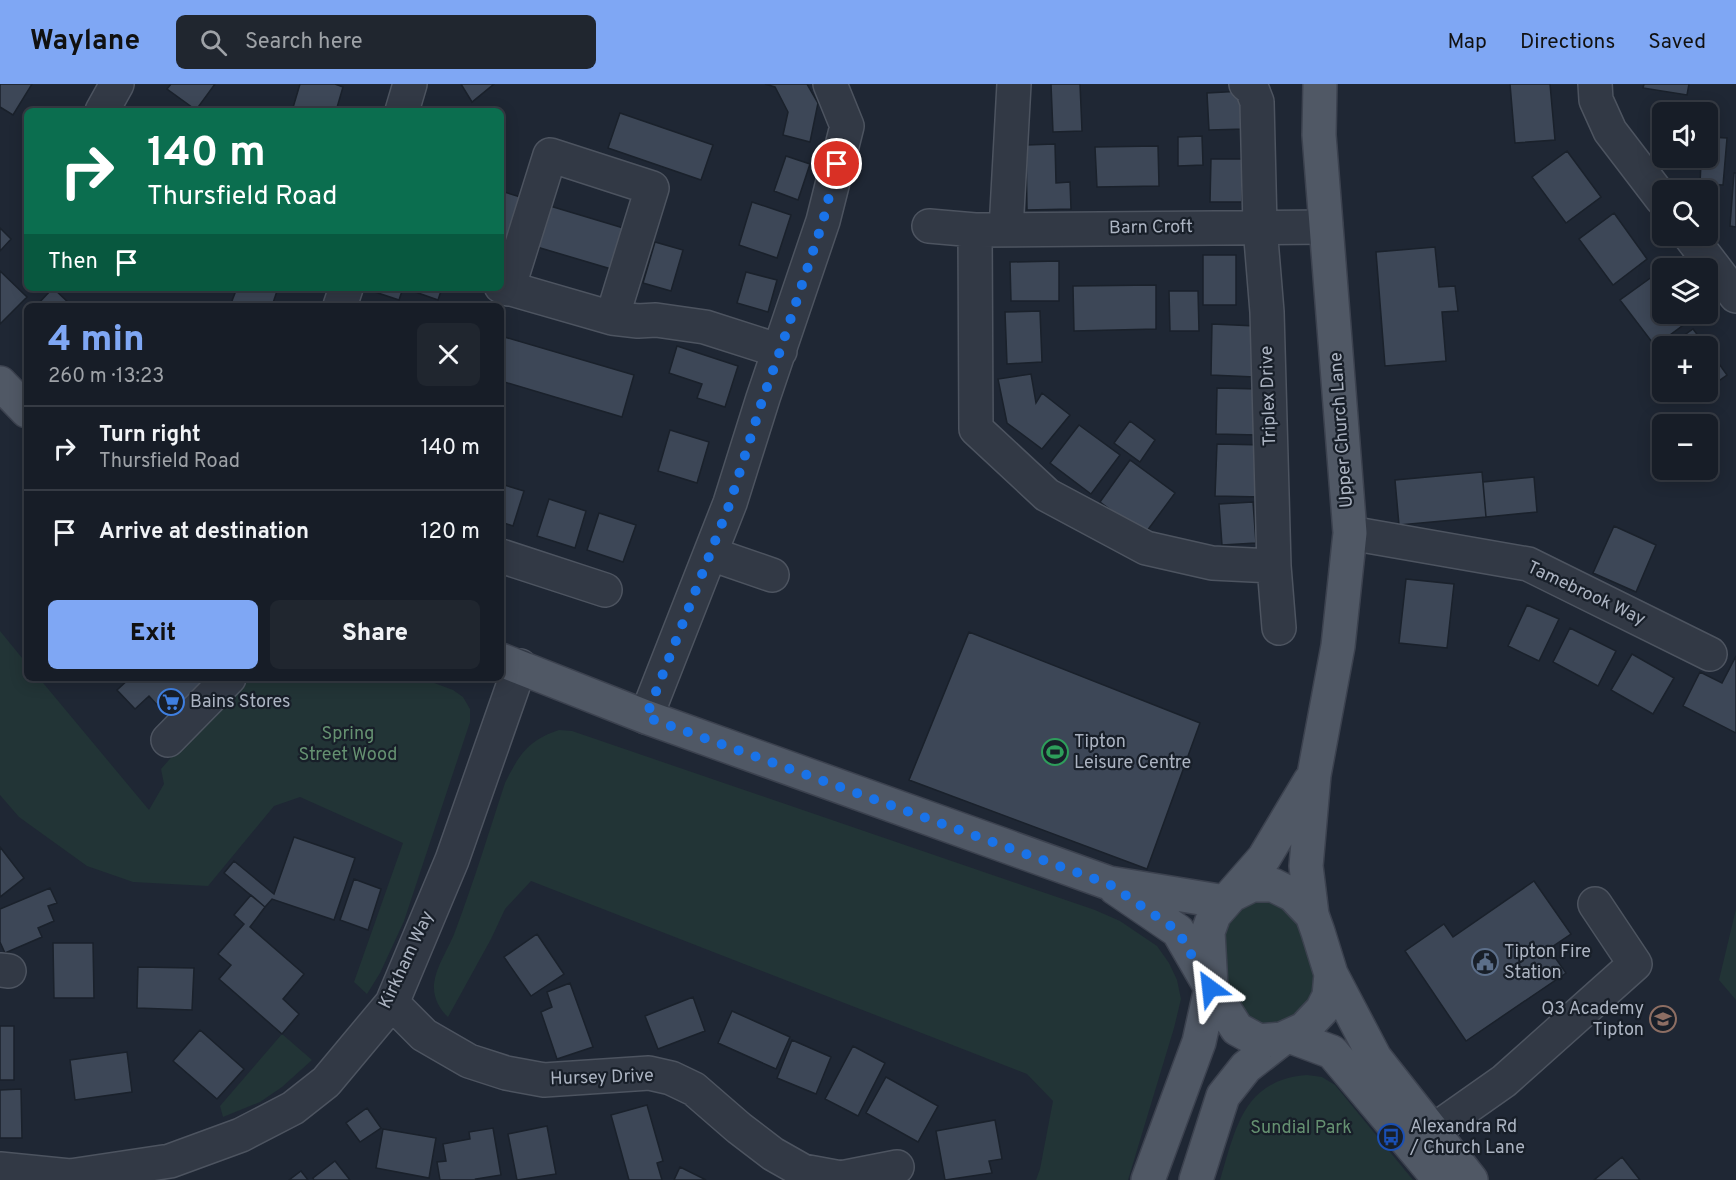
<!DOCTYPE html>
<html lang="en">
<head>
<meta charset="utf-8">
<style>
  body { margin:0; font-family:Overpass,sans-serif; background:#20262f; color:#f1f3f6; height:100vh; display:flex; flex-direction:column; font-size:22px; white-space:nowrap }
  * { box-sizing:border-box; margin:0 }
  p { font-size:20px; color:#9ea2a7 }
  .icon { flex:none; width:33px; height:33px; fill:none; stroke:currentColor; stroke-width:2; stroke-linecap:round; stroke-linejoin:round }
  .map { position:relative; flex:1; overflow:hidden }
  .details { position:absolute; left:24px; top:219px; width:480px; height:378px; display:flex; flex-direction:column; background:#171d27; border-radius:9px; box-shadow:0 3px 15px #0003,0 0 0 2px #363b44 }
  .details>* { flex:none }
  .banner { position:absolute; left:24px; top:24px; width:480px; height:183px; border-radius:9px; box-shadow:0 3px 15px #0003,0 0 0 2px #363b44; background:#0b6e4f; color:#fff; overflow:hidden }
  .fabs { position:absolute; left:1652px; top:18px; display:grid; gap:12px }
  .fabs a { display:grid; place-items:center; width:66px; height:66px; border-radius:9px; background:#171d27; box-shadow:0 3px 15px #0003,0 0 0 2px #363b44; font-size:30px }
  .pin { position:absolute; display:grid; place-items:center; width:51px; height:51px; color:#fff; margin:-26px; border:3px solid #fff; border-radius:50%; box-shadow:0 2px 6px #0007 }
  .me { position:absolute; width:66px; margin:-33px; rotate:330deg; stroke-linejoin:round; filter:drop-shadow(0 0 4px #0008) }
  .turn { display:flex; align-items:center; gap:21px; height:126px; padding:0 24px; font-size:27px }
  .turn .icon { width:78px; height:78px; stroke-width:2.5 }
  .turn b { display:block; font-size:42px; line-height:51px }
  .then { display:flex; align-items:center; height:57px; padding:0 24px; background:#0003; gap:12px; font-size:22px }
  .round { display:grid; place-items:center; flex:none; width:63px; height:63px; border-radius:9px; background:#20262f }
  .overview { display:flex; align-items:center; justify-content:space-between; height:102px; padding:0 24px }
  h1 { font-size:36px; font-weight:800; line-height:45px; color:#7fa7f4 }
  .primary-button { display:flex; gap:12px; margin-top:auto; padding:12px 24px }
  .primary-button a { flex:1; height:69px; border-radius:9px; background:#7fa7f4; color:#111; font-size:24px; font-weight:800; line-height:69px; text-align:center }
  .primary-button a+a { background:#20262f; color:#f1f3f6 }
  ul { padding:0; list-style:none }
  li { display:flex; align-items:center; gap:18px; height:84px; padding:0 24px; border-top:2px solid #363b44 }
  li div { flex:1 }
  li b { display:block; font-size:22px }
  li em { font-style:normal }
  header { display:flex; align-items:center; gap:36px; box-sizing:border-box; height:84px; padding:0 30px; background:#7fa7f4; color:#111 }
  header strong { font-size:28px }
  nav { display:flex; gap:33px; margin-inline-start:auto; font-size:21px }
  .search { width:420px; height:54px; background:#20262f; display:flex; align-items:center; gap:15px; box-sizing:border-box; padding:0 21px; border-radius:9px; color:#9ea2a7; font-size:22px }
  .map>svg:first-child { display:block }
  .green { fill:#223436 }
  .building { fill:#3d4757; stroke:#1a212b; stroke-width:1.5 }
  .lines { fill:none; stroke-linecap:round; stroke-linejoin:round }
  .minor-casing { stroke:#4d5460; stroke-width:36 }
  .major-casing { stroke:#3c424f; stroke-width:36 }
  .minor { stroke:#323945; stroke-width:33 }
  .major { stroke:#505865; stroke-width:33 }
  .route { stroke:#1a73e8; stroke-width:10; stroke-dasharray:0 18 }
  .labels { text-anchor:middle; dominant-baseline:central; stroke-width:4.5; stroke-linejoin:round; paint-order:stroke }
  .street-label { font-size:18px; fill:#acb4c2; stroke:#181f29 }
  .poi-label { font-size:18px; fill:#acb4c2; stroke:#181f29; text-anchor:start }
  .park-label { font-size:18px; fill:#659171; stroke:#181f29 }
</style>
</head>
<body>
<header>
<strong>Waylane</strong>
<div class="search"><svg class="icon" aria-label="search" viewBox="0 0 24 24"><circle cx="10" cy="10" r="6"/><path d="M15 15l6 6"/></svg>Search here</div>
<nav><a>Map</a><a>Directions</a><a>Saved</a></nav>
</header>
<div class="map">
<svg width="1736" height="1096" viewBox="0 0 1736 1096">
  <rect width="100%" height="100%" fill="#1f2734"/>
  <path class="green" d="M0 547 27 580V594H39L149 726 164 700 161 685 241 594H421L453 606 463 613 470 625V638L404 837 380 889 367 910 354 898 403 759 300 713 274 722 208 802 133 798 87 782 19 733 0 711Z
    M559 646 572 647 1095 826 1120 837 1157 862 1169 879 1177 896 1181 915 1174 944 1128 1096H1036L1040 1085 1053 1017 1027 990 531 797 505 825 491 855 448 933C439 925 433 913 434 900 436 881 450 863 456 845 474 797 489 748 505 699 519 671 528 656 559 646Z
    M1261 814 1293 824 1319 899 1316 911 1286 941 1251 940 1229 918 1219 867 1229 832 1238 824Z
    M1736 825V916L1719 896Z
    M282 950 312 976 282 1003 260 1018 223 1033 220 1022Z
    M1307 991 1322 993 1335 1001 1413 1096H1220C1236 1044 1243 996 1307 991Z"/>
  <path class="building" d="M0 0H32L13 31 0 23Z
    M171 0H215L196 26 167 5Z
    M300 0H335L343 3 336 27H292Z
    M461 0H494L472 18Z
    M765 0H807L818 19 810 58 783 51 788 28 775 3Z
    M1051 0H1080L1082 47 1053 48Z
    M1510 0H1550L1555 56 1515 59Z
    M1644 0H1689L1687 11 1643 4Z
    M1243 7 1245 45 1209 46 1207 9Z
    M620 29 713 61 701 96 608 64Z
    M1707 34H1711L1710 53 1727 54 1723 101 1700 100 1701 78 1686 76V74H1707Z
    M1202 52 1203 81 1178 82V53Z
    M1055 60 1056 99 1070 98 1071 125 1027 126 1026 61Z
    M1158 62 1159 102 1097 103 1095 63Z
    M1567 67 1601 113 1566 139 1532 93Z
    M786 72 810 80 798 116 774 107Z
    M1211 75H1242V118H1210Z
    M1734 89H1736V143L1730 142Z
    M501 107 530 116 517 160 501 155Z
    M752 118 791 131 777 174 739 161Z
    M550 122 630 146 618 187 537 163Z
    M1614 129 1647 175 1613 201 1579 155Z
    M0 144 11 155 0 167Z
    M655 158 683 166 671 207 643 199Z
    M1435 163 1439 203 1455 202 1458 227 1442 228 1446 277 1385 282 1376 168Z
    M1203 171H1236V221H1203Z
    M1059 177V217H1011L1010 178Z
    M0 187 27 213 0 240Z
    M746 188 777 196 768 228 737 219Z
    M1656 190 1662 199V230H1685L1690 236 1655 262 1620 216Z
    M1156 201V245L1074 247 1073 202Z
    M53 204 72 222H36Z
    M237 204H278L272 222H230Z
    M373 204H403L399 216 372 207Z
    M404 204H442L438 216Z
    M1169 207H1198L1199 247H1170Z
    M1040 227 1042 278 1007 280 1005 228Z
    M1212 240 1256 242 1255 293 1211 291Z
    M1693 245 1706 262H1669Z
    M501 252 634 291 622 333 501 297Z
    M677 262 738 282 725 323 697 314 702 300 669 289Z
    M1707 263 1727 291 1707 305Z
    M1031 290 1036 319 1042 309 1070 331 1042 365 1007 339 998 295Z
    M1217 304 1259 305 1258 351 1216 350Z
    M1686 308H1704L1692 316Z
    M1130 337 1155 356 1140 378 1114 359Z
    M1079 341 1120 371 1091 410 1050 379Z
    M670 346 709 358 697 399 658 387Z
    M1217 360 1264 361 1262 413 1215 412Z
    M1130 376 1175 409 1144 451 1100 418Z
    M1482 388 1486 433 1399 441 1395 396Z
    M1534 393 1537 428 1486 433 1483 398Z
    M501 400 524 407 513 442 501 438Z
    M549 415 586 427 575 464 537 452Z
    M1253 418 1256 459 1222 461 1219 420Z
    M599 429 636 441 623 478 587 466Z
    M1614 442 1656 461 1636 508 1593 489Z
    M1406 495 1454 500 1447 564 1399 559Z
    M1527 521 1559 535 1539 577 1508 562Z
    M1570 544 1616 567 1598 602 1553 578Z
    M969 548 1200 639 1147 785 909 696Z
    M1632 570 1674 594 1653 630 1611 606Z
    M1736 572V649L1683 622 1700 588 1722 599Z
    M130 594H214L170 635 149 612 135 625 117 606Z
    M294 753 355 774 334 836 272 815 265 823 224 789 234 777 274 810Z
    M0 763 24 794 0 813Z
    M354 795 381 805 368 846 340 836Z
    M1534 797 1571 850 1549 865 1566 889 1466 957 1405 867 1444 840 1453 853Z
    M50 804 57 819 48 822 54 837 38 844 42 853 5 869 0 858V825Z
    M251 811 265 823 250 843 304 890 283 915 299 930 282 950 219 895 231 881 218 870 244 840 234 831Z
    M537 850 564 890 531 912 504 873Z
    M53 859H93L94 914H54Z
    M138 883 194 884 192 926 137 924Z
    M570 899 593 963 557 975 541 928 552 923 547 908Z
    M693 913 705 947 658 965 645 932Z
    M732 927 790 953 776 985 718 959Z
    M0 942H14V996H0Z
    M200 946 244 985 217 1015 173 977Z
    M792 956 831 973 816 1010 777 994Z
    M853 962 885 979 858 1032 825 1015Z
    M127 968 132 1008 75 1016 70 976Z
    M886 993 938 1022 918 1058 866 1029Z
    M21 1005 22 1054H0V1006Z
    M647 1021 663 1077 657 1079 662 1096H629L611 1031Z
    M367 1024 381 1044 360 1058 346 1039Z
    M995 1036 1002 1075 989 1077 992 1089 945 1096 936 1047Z
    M547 1042 556 1090 517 1096 508 1050Z
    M493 1044 501 1091 476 1095 477 1096H440L437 1078 446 1077 443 1060 470 1055 469 1048Z
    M383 1045 436 1054 429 1094 376 1084Z
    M1622 1073 1640 1096H1594Z
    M335 1077 350 1096H314L313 1094Z
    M680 1083 706 1096H674Z
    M301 1087 308 1096H289Z"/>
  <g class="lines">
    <defs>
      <path id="minor" d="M1246 0 1252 5 1257 18 1260 143 1267 228 1274 482 1279 544
        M1595 0 1596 16 1610 47 1662 115
        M102 27 117 0
        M402 27 410 0
        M929 142 975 146 1326 143
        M975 146 976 345 1047 411 1146 464 1212 479 1274 482
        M1006 146 1014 0
        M1690 152 1736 212
        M501 202 612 234 638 237 656 236 705 243 780 267
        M508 205 550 71 652 104 612 234
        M340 222 346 204
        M1350 449 1528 480 1710 570
        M711 470 772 491
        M501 472 605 506
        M646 633 730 419 763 314 823 137 847 42 830 0
        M168 656 229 594
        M0 886 9 887
        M392 919 424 951 469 977 506 989 544 996 649 989 671 994 694 1005 739 1044 773 1070 803 1087 841 1094 897 1083
        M1433 1047 1504 997 1635 880 1595 820
        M0 1085 70 1092 170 1077 241 1051 293 1024 326 998 392 919 452 776 520 582"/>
      <path id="major" d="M0 299 27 327
        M501 576 646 633 1109 799 1225 818
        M1115 804 1178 847 1211 904 1237 945 1259 957 1282 955 1304 945 1322 926 1329 912 1331 890 1318 848 1312 831 1293 811 1273 801H1252L1232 811
        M1312 831 1306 782 1314 691 1338 562 1350 449 1319 51 1320 0
        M1331 890 1375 974 1471 1096
        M1289 952 1332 968 1440 1096
        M1148 1096 1199 958 1211 904 1208 848 1214 831 1264 774 1310 697
        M1196 1096 1223 1012 1246 983 1282 955"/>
    </defs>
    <use href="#minor" class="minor-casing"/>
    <use href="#major" class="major-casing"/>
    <use href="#minor" class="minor"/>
    <use href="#major" class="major"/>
  </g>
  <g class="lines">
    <path class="route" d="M837 80 823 137 780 267 763 314 730 419 646 633 1109 800 1178 847 1210 904"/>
  </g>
  <defs>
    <symbol id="supermarket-ring" viewBox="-11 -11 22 22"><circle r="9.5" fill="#181f29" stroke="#3f7fe0" stroke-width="1.5"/><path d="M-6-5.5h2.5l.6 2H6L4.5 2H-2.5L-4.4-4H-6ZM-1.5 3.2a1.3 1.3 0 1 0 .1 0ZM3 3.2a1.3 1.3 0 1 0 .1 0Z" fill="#3f7fe0"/></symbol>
    <symbol id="stadium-ring" viewBox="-11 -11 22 22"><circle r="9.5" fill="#181f29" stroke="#2e9e5b" stroke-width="1.5"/><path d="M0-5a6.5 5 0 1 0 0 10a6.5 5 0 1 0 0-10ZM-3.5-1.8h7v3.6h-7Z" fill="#2e9e5b"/></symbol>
    <symbol id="civic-ring" viewBox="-11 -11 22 22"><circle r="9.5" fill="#181f29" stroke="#5c6f8a" stroke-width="1.5"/><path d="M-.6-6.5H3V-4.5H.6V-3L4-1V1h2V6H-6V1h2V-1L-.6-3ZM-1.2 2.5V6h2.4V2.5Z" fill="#5c6f8a"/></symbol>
    <symbol id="school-ring" viewBox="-11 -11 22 22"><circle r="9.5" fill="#181f29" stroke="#8d6e63" stroke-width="1.5"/><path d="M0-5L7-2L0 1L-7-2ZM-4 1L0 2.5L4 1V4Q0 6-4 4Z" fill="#8d6e63"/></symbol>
    <symbol id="bus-ring" viewBox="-11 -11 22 22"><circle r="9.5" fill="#181f29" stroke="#1a4fb4" stroke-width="1.5"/><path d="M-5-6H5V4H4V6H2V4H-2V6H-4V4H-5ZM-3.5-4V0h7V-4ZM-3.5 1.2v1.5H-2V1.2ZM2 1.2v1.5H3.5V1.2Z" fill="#1a4fb4"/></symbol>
  </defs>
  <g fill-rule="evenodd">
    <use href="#supermarket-ring" x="156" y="603" width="30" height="30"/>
    <use href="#stadium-ring" x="1040" y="653" width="30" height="30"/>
    <use href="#civic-ring" x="1470" y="863" width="30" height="30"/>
    <use href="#school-ring" x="1648" y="920" width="30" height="30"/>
    <use href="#bus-ring" x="1376" y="1038" width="30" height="30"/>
  </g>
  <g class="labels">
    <g class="street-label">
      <text transform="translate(1151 144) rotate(-1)">Barn Croft</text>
      <text transform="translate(1269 312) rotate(-92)">Triplex Drive</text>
      <text transform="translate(1342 346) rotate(-94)">Upper Church Lane</text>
      <text transform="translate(1586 510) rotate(25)">Tamebrook Way</text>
      <text transform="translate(407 876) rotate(-65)">Kirkham Way</text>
      <text transform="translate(602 994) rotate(-2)">Hursey Drive</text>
    </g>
    <g class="poi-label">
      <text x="190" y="618">Bains Stores</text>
      <text x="1074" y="658">Tipton<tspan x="1074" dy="21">Leisure Centre</tspan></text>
      <text x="1504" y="868">Tipton Fire<tspan x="1504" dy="21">Station</tspan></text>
      <text x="1644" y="925" text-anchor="end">Q3 Academy<tspan x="1644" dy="21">Tipton</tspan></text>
      <text x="1410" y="1043">Alexandra Rd<tspan x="1410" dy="21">/ Church Lane</tspan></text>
    </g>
    <g class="park-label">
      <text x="348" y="650">Spring<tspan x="348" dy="21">Street Wood</tspan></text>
      <text x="1301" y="1044">Sundial Park</text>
    </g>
  </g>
</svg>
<div class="fabs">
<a><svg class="icon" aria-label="sound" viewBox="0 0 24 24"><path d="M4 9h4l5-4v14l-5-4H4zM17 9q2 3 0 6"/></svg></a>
<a><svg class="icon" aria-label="search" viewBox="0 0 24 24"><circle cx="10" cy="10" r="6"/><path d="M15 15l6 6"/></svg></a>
<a><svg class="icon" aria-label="layers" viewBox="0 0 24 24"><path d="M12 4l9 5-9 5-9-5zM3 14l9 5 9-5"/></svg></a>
<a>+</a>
<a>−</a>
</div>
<div class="pin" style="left:837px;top:80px;background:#d93025"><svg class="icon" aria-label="arrive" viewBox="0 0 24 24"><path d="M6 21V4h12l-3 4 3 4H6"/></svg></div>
<svg class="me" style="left:1210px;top:904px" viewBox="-20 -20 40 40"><path d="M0-17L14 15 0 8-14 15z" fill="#1a73e8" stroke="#fff" stroke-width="4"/></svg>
<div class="banner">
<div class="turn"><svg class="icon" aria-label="right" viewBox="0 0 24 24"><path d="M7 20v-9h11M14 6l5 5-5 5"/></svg><div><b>140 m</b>Thursfield Road</div></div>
<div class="then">Then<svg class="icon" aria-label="arrive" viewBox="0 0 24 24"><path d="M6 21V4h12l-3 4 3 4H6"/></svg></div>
</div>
<section class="details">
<div class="overview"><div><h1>4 min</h1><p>260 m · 13:23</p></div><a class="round"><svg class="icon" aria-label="close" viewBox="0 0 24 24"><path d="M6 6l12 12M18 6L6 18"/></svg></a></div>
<ul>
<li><svg class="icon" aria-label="right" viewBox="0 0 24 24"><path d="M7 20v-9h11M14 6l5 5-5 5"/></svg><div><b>Turn right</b><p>Thursfield Road</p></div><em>140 m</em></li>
<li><svg class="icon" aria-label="arrive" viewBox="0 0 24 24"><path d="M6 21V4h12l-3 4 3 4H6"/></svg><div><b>Arrive at destination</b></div><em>120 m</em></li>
</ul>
<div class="primary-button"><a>Exit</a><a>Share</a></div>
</section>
</div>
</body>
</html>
